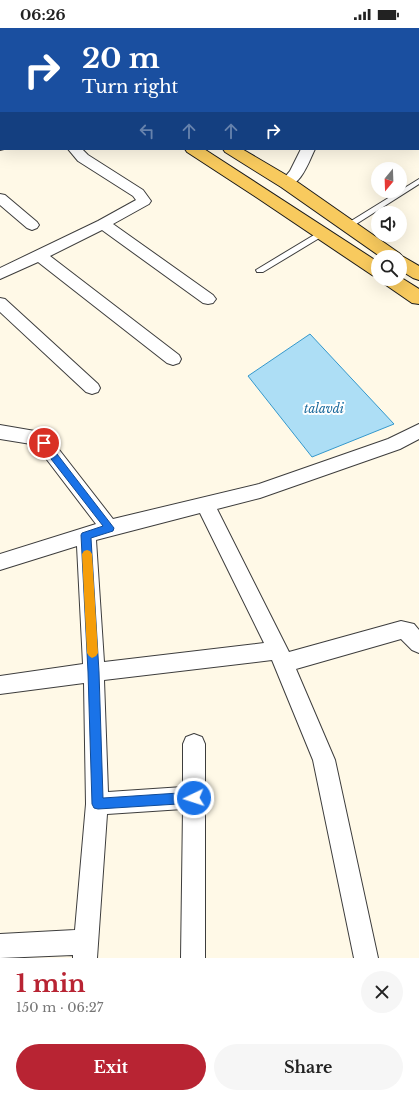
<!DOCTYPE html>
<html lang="en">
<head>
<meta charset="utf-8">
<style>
  body { margin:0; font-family:"Libre Baskerville",serif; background:#f6f6f6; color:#222; height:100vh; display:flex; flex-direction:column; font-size:15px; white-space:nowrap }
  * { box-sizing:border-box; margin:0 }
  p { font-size:13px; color:#767676 }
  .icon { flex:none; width:22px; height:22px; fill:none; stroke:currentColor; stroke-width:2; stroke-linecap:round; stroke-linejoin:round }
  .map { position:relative; height:930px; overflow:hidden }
  .side { display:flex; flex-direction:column; background:#fff; flex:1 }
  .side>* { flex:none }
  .top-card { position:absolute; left:0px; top:0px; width:419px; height:122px; box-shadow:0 4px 16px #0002; background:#1a4fa0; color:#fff; overflow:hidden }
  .needle { width:26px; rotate:199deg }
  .buttons { position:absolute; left:371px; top:134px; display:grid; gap:8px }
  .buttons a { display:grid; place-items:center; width:36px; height:36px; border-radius:50%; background:#fff; box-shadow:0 4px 16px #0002; font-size:20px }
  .pin { position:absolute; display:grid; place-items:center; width:34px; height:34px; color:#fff; margin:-17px; border:2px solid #fff; border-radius:50%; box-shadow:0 1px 4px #0007 }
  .me { position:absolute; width:44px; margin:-22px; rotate:266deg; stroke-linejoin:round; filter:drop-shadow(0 0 3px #0008) }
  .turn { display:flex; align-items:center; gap:14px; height:84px; padding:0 16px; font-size:18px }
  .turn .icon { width:52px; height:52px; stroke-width:2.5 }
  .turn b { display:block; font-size:28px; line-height:34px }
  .lanes { display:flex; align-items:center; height:38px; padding:0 16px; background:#0003; justify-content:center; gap:20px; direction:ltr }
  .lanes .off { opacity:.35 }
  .round { display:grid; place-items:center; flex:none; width:42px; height:42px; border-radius:21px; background:#f6f6f6 }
  .summary { display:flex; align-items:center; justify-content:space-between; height:68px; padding:0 16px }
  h1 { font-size:24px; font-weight:700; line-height:30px; color:#b82433 }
  .action { display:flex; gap:8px; margin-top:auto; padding:8px 16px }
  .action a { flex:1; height:46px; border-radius:24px; background:#b82433; color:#fff; font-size:16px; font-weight:700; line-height:46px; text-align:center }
  .action a+a { background:#f6f6f6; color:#222 }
  .status { display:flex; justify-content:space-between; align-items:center; height:28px; padding:0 20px; background:#fff; direction:ltr }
  .status svg { height:11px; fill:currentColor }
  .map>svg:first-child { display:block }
  .water { fill:#addef5; stroke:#3498cc }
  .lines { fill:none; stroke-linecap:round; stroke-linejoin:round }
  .service-casing { stroke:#3d3d3d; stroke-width:2 }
  .minor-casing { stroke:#3d3d3d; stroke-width:2 }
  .primary-casing { stroke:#1b1b1b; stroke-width:2 }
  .service { fill:#fff; fill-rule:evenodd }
  .minor { fill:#fff; fill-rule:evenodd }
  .primary { fill:#f8ca5e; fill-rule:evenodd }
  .route { fill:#1a73e8; stroke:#114b97 }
  .slow { fill:#f59e0b }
  .labels { text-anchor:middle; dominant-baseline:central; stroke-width:4; stroke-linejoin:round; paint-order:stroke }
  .water-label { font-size:12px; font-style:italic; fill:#16679a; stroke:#fff }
</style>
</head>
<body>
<div class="status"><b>06:26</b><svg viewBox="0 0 49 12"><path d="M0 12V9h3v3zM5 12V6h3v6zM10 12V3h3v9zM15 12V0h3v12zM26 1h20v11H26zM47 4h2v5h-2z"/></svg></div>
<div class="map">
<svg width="419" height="930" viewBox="0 0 419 930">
  <rect width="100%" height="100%" fill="#fff9e7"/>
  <path class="water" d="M310 306 394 396 312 429 248 348Z"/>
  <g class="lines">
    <defs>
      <path id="service" d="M85 0H92L93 1H86Z
        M418 86H419V90H418Z
        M418 115H419V119H418Z
        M419 151V156L350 200H344L343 198Z
        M319 204H322L326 206 263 244H257L256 242Z"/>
      <path id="minor" d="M339 0H351V1H339Z
        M382 0H394V1H382Z
        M397 0H419V4L418 1Z
        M418 26H419V34H418Z
        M0 46 1 47V55L0 54Z
        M418 48H419V56H418Z
        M0 113 1 121H4L0 122Z
        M68 121H82L88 127 143 162 151 173 149 176 113 196 213 267 216 271 213 275 208 276 203 275 102 202 50 228 179 327 181 331 179 335 173 337 167 335 38 234 0 251V240L98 193 136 172 133 168 78 133Z
        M301 121H315C309 133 300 162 282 158L280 155 290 143Z
        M0 166 5 167 37 194 39 197 37 200 32 202 27 200 0 177Z
        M0 270 5 271 98 356 100 360 98 364 92 366 86 364 0 284Z
        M419 396V411L400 421 260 470 217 481 289 624 401 593 414 596 419 602V625L412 622 401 611 296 641 335 732 378 930H354L313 732 272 632 104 652 108 764 183 759V716L186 709 194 706 202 709 205 716V930H181L183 781 107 786 97 930H73V927L0 930V906L75 902 86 776 84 655 0 666V648L83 636 77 518 0 542V526L96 496 38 420 31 416 0 411V397L35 403 50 410 113 491 259 456 388 411ZM200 485 264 615 104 634 96 512Z"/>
      <path id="primary" d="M0 0H10L11 1H1V5Z
        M25 0H39L40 1H26Z
        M185 121H204L378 234V249L372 247 256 169 187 124Z
        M223 121H242L293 151 399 225 402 228 419 238V252L413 250 400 242V229H381L281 159 225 124Z
        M400 249 419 261V276L412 275 383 255 381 251H400Z"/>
    </defs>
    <use href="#service" class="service-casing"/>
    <use href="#minor" class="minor-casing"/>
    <use href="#primary" class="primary-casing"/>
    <use href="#service" class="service"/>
    <use href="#minor" class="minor"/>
    <use href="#primary" class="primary"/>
  </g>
  <path class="route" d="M44 412 47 413 114 500 113 503 91 510 99 644 103 770 194 764 198 766 200 770 198 773 194 775 98 781 94 780 92 776 88 644 81 507 82 505 103 498 41 418 40 415Z"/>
  <path class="slow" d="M87 522 90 523 92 526 98 625 96 628 92 630 89 628 87 625 82 526 84 523Z"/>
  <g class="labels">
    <g class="water-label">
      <text x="324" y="380">talavdi</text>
    </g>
  </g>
</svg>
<div class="buttons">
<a><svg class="needle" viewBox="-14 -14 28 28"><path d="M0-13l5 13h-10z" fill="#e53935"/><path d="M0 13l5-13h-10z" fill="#767676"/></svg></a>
<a><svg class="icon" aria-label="sound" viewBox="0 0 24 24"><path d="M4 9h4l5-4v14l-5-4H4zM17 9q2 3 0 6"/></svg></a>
<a><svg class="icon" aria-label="search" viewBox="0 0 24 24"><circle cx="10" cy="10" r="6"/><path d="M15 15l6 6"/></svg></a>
</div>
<div class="pin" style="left:44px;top:415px;background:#d93025"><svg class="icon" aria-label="arrive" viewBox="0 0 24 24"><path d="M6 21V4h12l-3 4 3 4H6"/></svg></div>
<svg class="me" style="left:194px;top:770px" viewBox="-20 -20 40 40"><circle r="17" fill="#1a73e8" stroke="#fff" stroke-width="3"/><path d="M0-11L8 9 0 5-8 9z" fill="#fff"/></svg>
<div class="top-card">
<div class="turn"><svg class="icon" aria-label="right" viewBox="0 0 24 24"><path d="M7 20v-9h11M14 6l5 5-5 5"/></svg><div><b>20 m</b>Turn right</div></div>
<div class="lanes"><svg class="icon off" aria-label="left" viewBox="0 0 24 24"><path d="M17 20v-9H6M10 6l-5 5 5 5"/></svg><svg class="icon off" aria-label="ahead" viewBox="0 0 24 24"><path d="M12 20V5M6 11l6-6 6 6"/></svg><svg class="icon off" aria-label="ahead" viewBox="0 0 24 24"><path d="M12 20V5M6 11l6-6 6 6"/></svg><svg class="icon" aria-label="right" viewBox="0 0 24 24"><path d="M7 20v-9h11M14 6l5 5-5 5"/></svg></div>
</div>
</div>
<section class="side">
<div class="summary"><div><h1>1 min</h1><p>150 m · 06:27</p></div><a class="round"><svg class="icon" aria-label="close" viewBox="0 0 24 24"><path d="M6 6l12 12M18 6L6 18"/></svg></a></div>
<div class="action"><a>Exit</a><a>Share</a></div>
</section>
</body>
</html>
